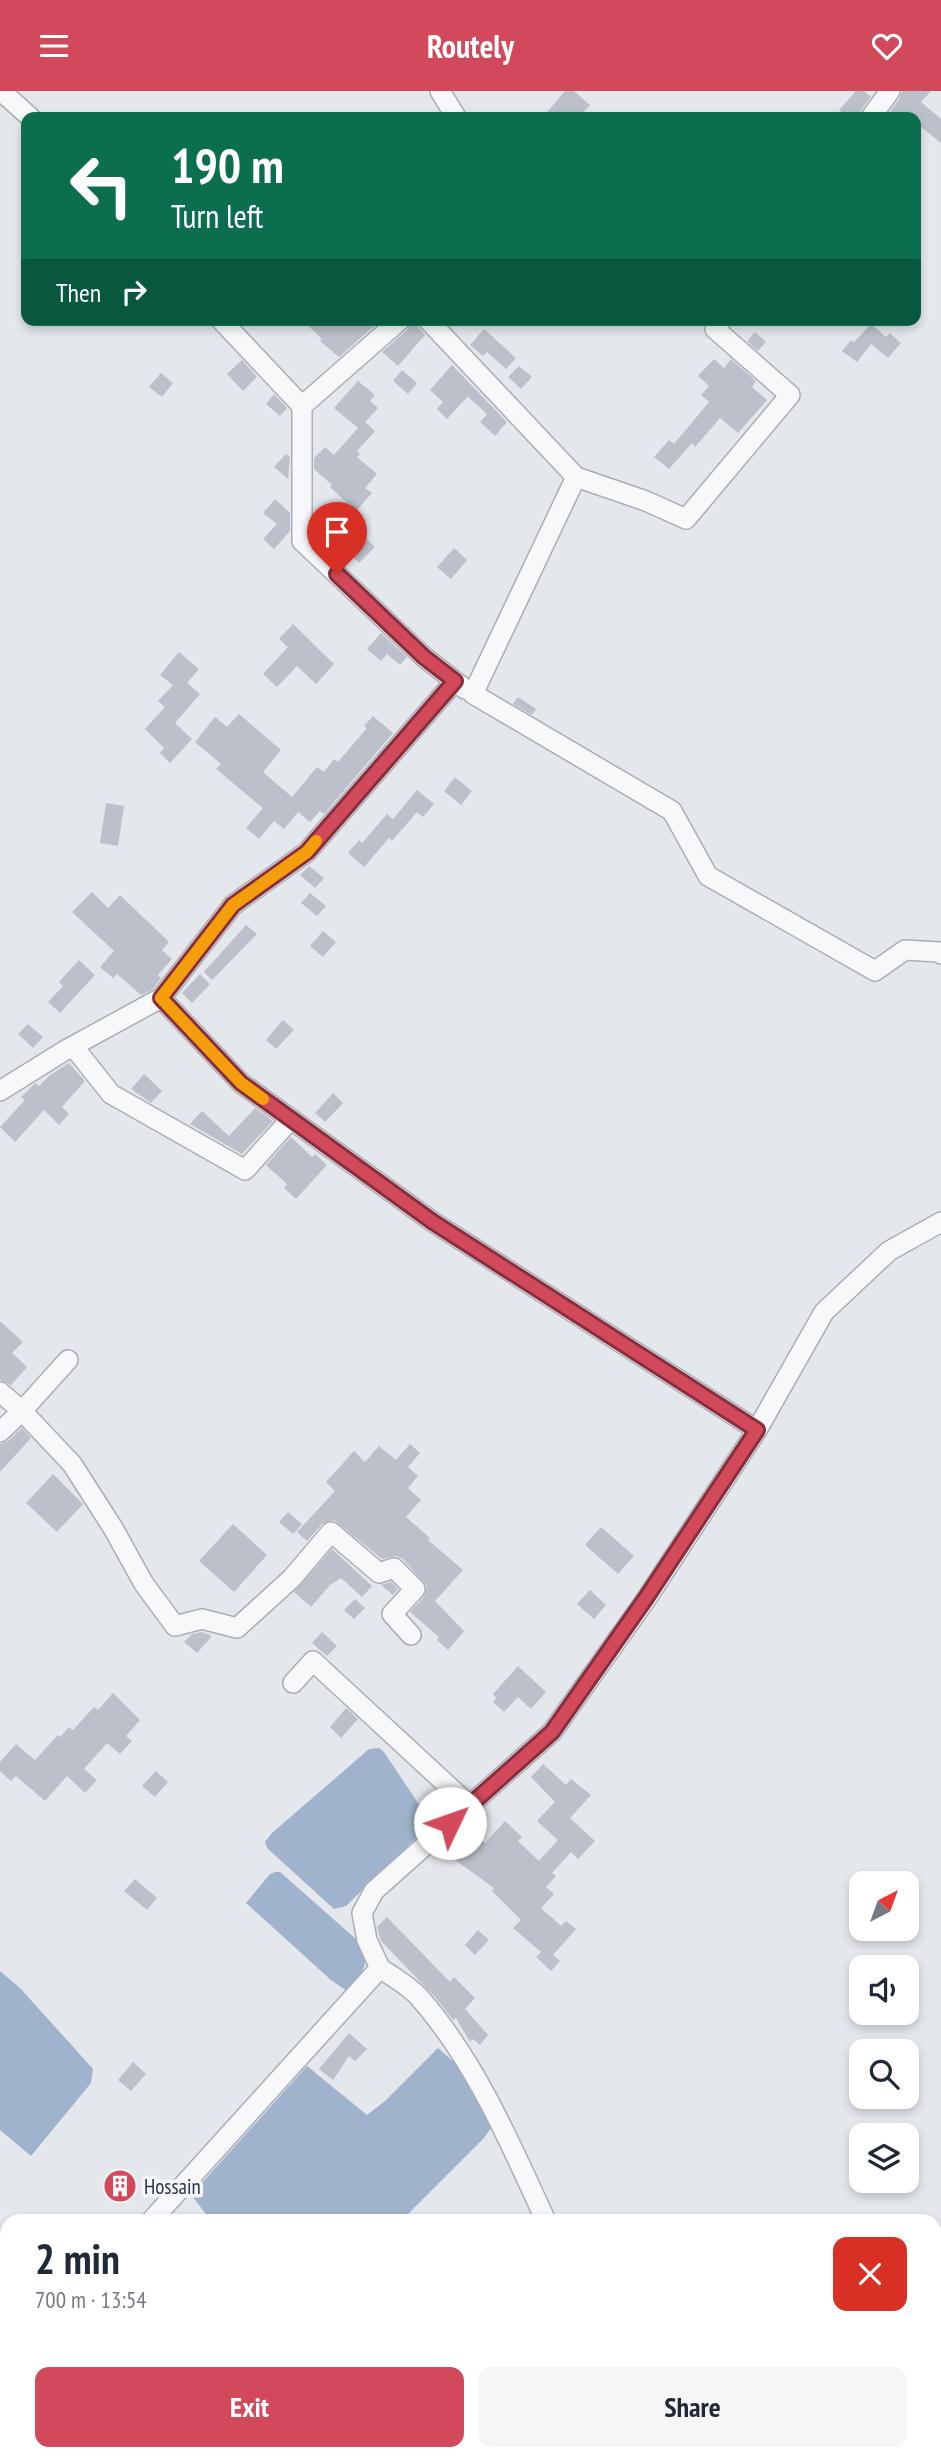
<!DOCTYPE html>
<html lang="en">
<head>
<meta charset="utf-8">
<style>
  body { margin:0; font-family:"PT Sans Narrow",sans-serif; background:#f6f6f7; color:#1f2937; height:100vh; display:flex; flex-direction:column; font-size:26px; white-space:nowrap }
  * { box-sizing:border-box; margin:0 }
  p { font-size:23px; color:#747a83 }
  .icon { flex:none; width:38px; height:38px; fill:none; stroke:currentColor; stroke-width:2; stroke-linecap:round; stroke-linejoin:round }
  .map { position:relative; flex:1; overflow:hidden }
  .drawer { position:absolute; left:0px; top:2123px; width:942px; height:247px; display:flex; flex-direction:column; background:#fff; border-radius:21px 21px 0 0; box-shadow:0 4px 10px #0003 }
  .drawer>* { flex:none }
  .hud { position:absolute; left:21px; top:21px; width:900px; height:214px; border-radius:14px; box-shadow:0 4px 10px #0003; background:#0b6e4f; color:#fff; overflow:hidden }
  .needle { width:46px; rotate:41deg }
  .buttons { position:absolute; left:849px; top:1780px; display:grid; gap:14px }
  .buttons a { display:grid; place-items:center; width:70px; height:70px; border-radius:14px; background:#fff; box-shadow:0 4px 10px #0003; font-size:35px }
  .pin { position:absolute; display:grid; place-items:center; width:60px; height:60px; color:#fff; margin:-72px -30px; border-radius:50% 50% 50% 0; rotate:-45deg; box-shadow:0 0 7px #0007 }
  .pin .icon { rotate:45deg }
  .me { position:absolute; width:77px; margin:-38px; rotate:48deg; stroke-linejoin:round; filter:drop-shadow(0 0 5px #0008) }
  .turn { display:flex; align-items:center; gap:24px; height:147px; padding:0 35px; font-size:32px }
  .turn .icon { width:91px; height:91px; stroke-width:2.5 }
  .turn b { display:block; font-size:49px; line-height:60px }
  .then { display:flex; align-items:center; height:66px; padding:0 35px; background:#0003; gap:14px; font-size:26px }
  .round { display:grid; place-items:center; flex:none; width:74px; height:74px; border-radius:14px; background:#f6f6f7 }
  .summary { display:flex; align-items:center; justify-content:space-between; height:119px; padding:0 35px }
  h1 { font-size:42px; font-weight:600; line-height:52px }
  .cta { display:flex; gap:14px; margin-top:auto; padding:14px 35px }
  .cta a { flex:1; height:80px; border-radius:14px; background:#d1495b; color:#fff; font-size:28px; font-weight:600; line-height:80px; text-align:center }
  .cta a+a { background:#f6f6f7; color:#1f2937 }
  header { display:flex; justify-content:space-between; align-items:center; height:91px; padding:0 35px; background:#d1495b; color:#fff; font-size:32px; font-weight:600 }
  .map>svg:first-child { display:block }
  .water { fill:#9fb4cc }
  .building { fill:#bbc0ca }
  .lines { fill:none; stroke-linecap:round; stroke-linejoin:round }
  .minor-casing { stroke:#a9aeb7; stroke-width:22 }
  .minor { stroke:#f7f8fa; stroke-width:19 }
  .route-casing { stroke:#882f3b; stroke-width:18 }
  .route { stroke:#d1495b; stroke-width:12 }
  .slow { stroke:#f59e0b; stroke-width:12 }
  .labels { text-anchor:middle; dominant-baseline:central; stroke-width:7; stroke-linejoin:round; paint-order:stroke }
  .poi-label { font-size:21px; fill:#2b3445; stroke:#f4f6f9; text-anchor:start }
</style>
</head>
<body>
<header><svg class="icon" aria-label="menu" viewBox="0 0 24 24"><path d="M4 6h16M4 12h16M4 18h16"/></svg>Routely<svg class="icon" aria-label="heart" viewBox="0 0 24 24"><path d="M12 20l-8-8c-3-5 5-10 8-4 3-6 11-1 8 4z"/></svg></header>
<div class="map">
<svg width="941" height="2368" viewBox="0 0 941 2368">
  <rect width="100%" height="100%" fill="#e4e7ec"/>
  <path class="water" d="M379 1657 384 1661 424 1721 426 1729 424 1739 346 1815 334 1818 267 1757 265 1751 272 1742 369 1658Z
    M275 1781H280L356 1848C374 1870 363 1881 347 1900L331 1889 246 1812 270 1783Z
    M0 1880 21 1898 93 1978 91 1992 31 2065 0 2039Z
    M438 1957 465 1981 492 2036 483 2048 401 2130H211L193 2106 200 2094 307 1975 367 2024 385 2010Z"/>
  <path class="building" d="M565 0H574L590 14 579 26H543Z
    M856 0H864L871 6 861 19 859 26H847L839 19Z
    M902 0H931L921 11 941 28V52L915 31V26H886L900 7Z
    M302 229H381L339 266 320 250 322 248Z
    M412 229H416L419 237 425 244 398 275 382 261 408 238Z
    M871 233 886 246 890 242 901 252 888 267 871 253 857 271 842 260 851 249 854 251Z
    M484 238 516 267 506 278 487 261 483 265 470 254Z
    M755 241 766 251 758 260 747 250Z
    M714 268 724 277 731 268 756 290 752 296 767 309 738 342 720 327 695 356 692 352 669 378 654 366 669 349 674 353 709 311 701 304 709 295 698 285Z
    M242 269 257 286 243 300 227 283Z
    M452 274 507 331 495 345 480 331 487 323 468 306 469 304 447 328 437 318 443 311 430 299Z
    M519 275 532 286 521 298 508 286Z
    M402 279 417 292 408 303 393 290Z
    M161 282 173 292 162 306 149 296Z
    M358 290 375 304 370 310 378 317 365 331 375 340 357 360 360 363 357 366 377 383 365 397 372 402 343 435 334 426 346 411 330 396 332 394 314 378V367L325 356 334 364 358 337 334 317Z
    M274 303 287 317 280 325 266 313Z
    M286 363 290 366 288 388 274 376Z
    M275 408 290 422V440L274 458 263 448 277 433 263 422Z
    M358 440 375 456 359 472 343 456Z
    M454 457 467 469 451 488 437 476Z
    M293 533 334 573 316 593 297 575 277 596 263 583 288 556 279 548Z
    M381 542 407 566 400 574 387 563 381 570 367 558Z
    M179 561 199 578 187 592 200 603 175 632 192 648 170 672 160 662 164 657 145 638 165 616 158 610 173 594 160 584Z
    M518 606 536 618 532 624 513 613Z
    M239 623 281 659 263 681 292 706 317 676 324 681 334 668 338 671 367 637 364 635 373 625 393 642 324 723 320 720 310 731 298 721 284 738 274 730 259 748 246 737 263 717 216 678 221 673 195 651 215 626 227 636Z
    M455 686 472 700 461 714 444 700Z
    M417 699 434 713 423 726 417 721 392 750 389 747 364 776 348 762 359 749 362 752 387 723 393 728Z
    M106 712 124 715 118 755 100 752Z
    M309 775 324 787 315 797 300 784Z
    M92 801 108 817 120 804 169 851 162 859 172 868 158 884 161 887 153 898 141 904 117 883 113 887 100 876 114 860 72 821Z
    M310 802 326 815 317 825 301 812Z
    M246 834 257 843 212 889 204 881Z
    M323 840 336 851 323 866 310 855Z
    M79 869 95 884 60 922 48 911 63 895 59 891Z
    M200 883 210 893 192 912 182 902Z
    M283 929 294 939 276 958 266 949Z
    M28 933 43 946 33 957 18 943Z
    M69 972 85 990 62 1016 69 1023 59 1034 44 1019 15 1051 0 1036 25 1009 21 1006 32 995 36 992 39 995 50 984Z
    M144 983 162 1000 151 1012 131 998Z
    M333 1002 343 1012 325 1031 315 1022Z
    M255 1017 273 1030 242 1063 190 1033 202 1020 229 1045Z
    M291 1046 312 1066 315 1063 327 1074 296 1108 284 1097 287 1093 266 1074Z
    M0 1230 23 1251 12 1262 27 1276 11 1294 0 1289Z
    M22 1337 31 1347 0 1381V1353L8 1350Z
    M410 1353 420 1362 408 1376 418 1385 408 1397 421 1409 406 1426 430 1447 428 1449 463 1479 435 1510 464 1540 448 1559 437 1549 439 1546 410 1521 424 1506 427 1495 403 1468 396 1465 382 1468 334 1429 322 1433 307 1450 297 1441 335 1400 326 1391 354 1360 365 1371 379 1355 396 1369Z
    M53 1383 83 1413 57 1441 26 1412Z
    M288 1421 302 1433 293 1443 279 1431Z
    M233 1433 267 1464 234 1501 199 1470Z
    M601 1436 634 1465 618 1483 585 1454Z
    M332 1458 372 1495 362 1506 341 1487 330 1494 311 1516 294 1501Z
    M391 1491 398 1498 393 1504 381 1494Z
    M590 1499 606 1514 594 1528 577 1513Z
    M355 1508 365 1517 354 1528 344 1519Z
    M202 1541 212 1545 197 1562 184 1551 192 1543Z
    M322 1541 337 1555 327 1565 312 1552Z
    M518 1575 546 1601 531 1618 518 1606 504 1621 493 1611 496 1607 493 1603Z
    M113 1602 140 1629 126 1645 132 1650 120 1663 107 1652 84 1678 97 1689 85 1702 67 1685 45 1710 16 1685 11 1690 0 1680V1671L16 1653 35 1669 58 1644 60 1646 69 1636 73 1639 94 1616 98 1619Z
    M346 1617 358 1628 341 1647 330 1636Z
    M543 1673 566 1694 571 1688 591 1704 570 1727 595 1750 578 1768 571 1761 552 1782 556 1785 546 1796 554 1803 541 1817 561 1835 566 1830 576 1838 553 1864 560 1870 551 1880 536 1866 541 1861 513 1837 521 1829 492 1800 494 1797 451 1766 469 1741 485 1752 505 1730 522 1746 518 1750 539 1770 558 1749 537 1730 555 1711 531 1686Z
    M156 1680 168 1691 155 1706 142 1695Z
    M135 1788 157 1807 147 1819 124 1800Z
    M387 1826 450 1891 454 1886 475 1907 465 1918 488 1944 480 1954 473 1948 470 1951 456 1927 453 1929 435 1906 381 1850 377 1836Z
    M478 1839 489 1849 475 1864 465 1854Z
    M349 1942 367 1958 355 1970 349 1965 333 1989 319 1978Z
    M133 1971 146 1983 131 2000 118 1989Z
    M115 2082 133 2098 125 2108 106 2092Z"/>
  <g class="lines">
    <defs>
      <path id="minor" d="M1 0 30 26
        M440 0 456 26
        M871 26 890 0
        M221 229 302 315
        M400 229 302 315V450L424 566 465 598
        M428 229 576 386 646 410 686 428 790 304 715 238 722 229
        M576 386 473 603 672 720 708 785 875 880 905 859 939 861 941 863
        M455 590 307 761 233 814 161 907 241 992 433 1131 757 1339
        M73 955 111 1003 245 1079 291 1028
        M0 1000 64 960 161 907
        M68 1269 22 1320 72 1373 113 1437 144 1493 175 1535 202 1528 237 1537 292 1487 331 1441 379 1482 394 1477 415 1498 392 1523 411 1544
        M0 1301 22 1320 0 1341
        M293 1592 313 1570 470 1715
        M380 1877C393 1886 409 1895 419 1906 476 1971 510 2052 546 2130
        M151 2130 380 1877 367 1849 362 1822 374 1800 552 1641 647 1507 757 1339 824 1221 889 1160 941 1131
        M0 2300 7 2292
        M665 2362 669 2368"/>
    </defs>
    <use href="#minor" class="minor-casing"/>
    <use href="#minor" class="minor"/>
  </g>
  <g class="lines">
    <defs>
      <path id="route" d="M337 483 424 566 455 590 307 761 233 814 161 907 241 992 433 1131 757 1339 646 1507 552 1641 450 1732"/>
    </defs>
    <use href="#route" class="route-casing"/>
    <use href="#route" class="route"/>
    <path class="slow" d="M263 1008 241 992 161 907 233 814 307 761 316 750"/>
  </g>
  <defs>
    <symbol id="building-disc" viewBox="-11 -11 22 22"><circle r="9.5" fill="#d1495b" stroke="#f4f6f9"/><path d="M-4-6H4V6H1V3H-1V6H-4ZM-2.5-4.3h1.7v1.8h-1.7ZM.8-4.3h1.7v1.8H.8ZM-2.5-1h1.7V.8h-1.7ZM.8-1h1.7V.8H.8Z" fill="#fff"/></symbol>
  </defs>
  <g fill-rule="evenodd">
    <use href="#building-disc" x="101" y="2076" width="38" height="38"/>
  </g>
  <g class="labels">
    <g class="poi-label">
      <text x="144" y="2095">Hossain</text>
    </g>
  </g>
</svg>
<div class="buttons">
<a><svg class="needle" viewBox="-14 -14 28 28"><path d="M0-13l5 13h-10z" fill="#e53935"/><path d="M0 13l5-13h-10z" fill="#747a83"/></svg></a>
<a><svg class="icon" aria-label="sound" viewBox="0 0 24 24"><path d="M4 9h4l5-4v14l-5-4H4zM17 9q2 3 0 6"/></svg></a>
<a><svg class="icon" aria-label="search" viewBox="0 0 24 24"><circle cx="10" cy="10" r="6"/><path d="M15 15l6 6"/></svg></a>
<a><svg class="icon" aria-label="layers" viewBox="0 0 24 24"><path d="M12 4l9 5-9 5-9-5zM3 14l9 5 9-5"/></svg></a>
</div>
<div class="pin" style="left:337px;top:483px;background:#d93025"><svg class="icon" aria-label="arrive" viewBox="0 0 24 24"><path d="M6 21V4h12l-3 4 3 4H6"/></svg></div>
<svg class="me" style="left:450px;top:1732px" viewBox="-20 -20 40 40"><circle r="19" fill="#fff"/><path d="M0-13L10 11 0 6-10 11z" fill="#d1495b"/></svg>
<div class="hud">
<div class="turn"><svg class="icon" aria-label="left" viewBox="0 0 24 24"><path d="M17 20v-9H6M10 6l-5 5 5 5"/></svg><div><b>190 m</b>Turn left</div></div>
<div class="then">Then<svg class="icon" aria-label="right" viewBox="0 0 24 24"><path d="M7 20v-9h11M14 6l5 5-5 5"/></svg></div>
</div>
<section class="drawer">
<div class="summary"><div><h1>2 min</h1><p>700 m · 13:54</p></div><a class="round" style="background:#d93025;color:#fff"><svg class="icon" aria-label="close" viewBox="0 0 24 24"><path d="M6 6l12 12M18 6L6 18"/></svg></a></div>
<div class="cta"><a>Exit</a><a>Share</a></div>
</section>
</div>
</body>
</html>
